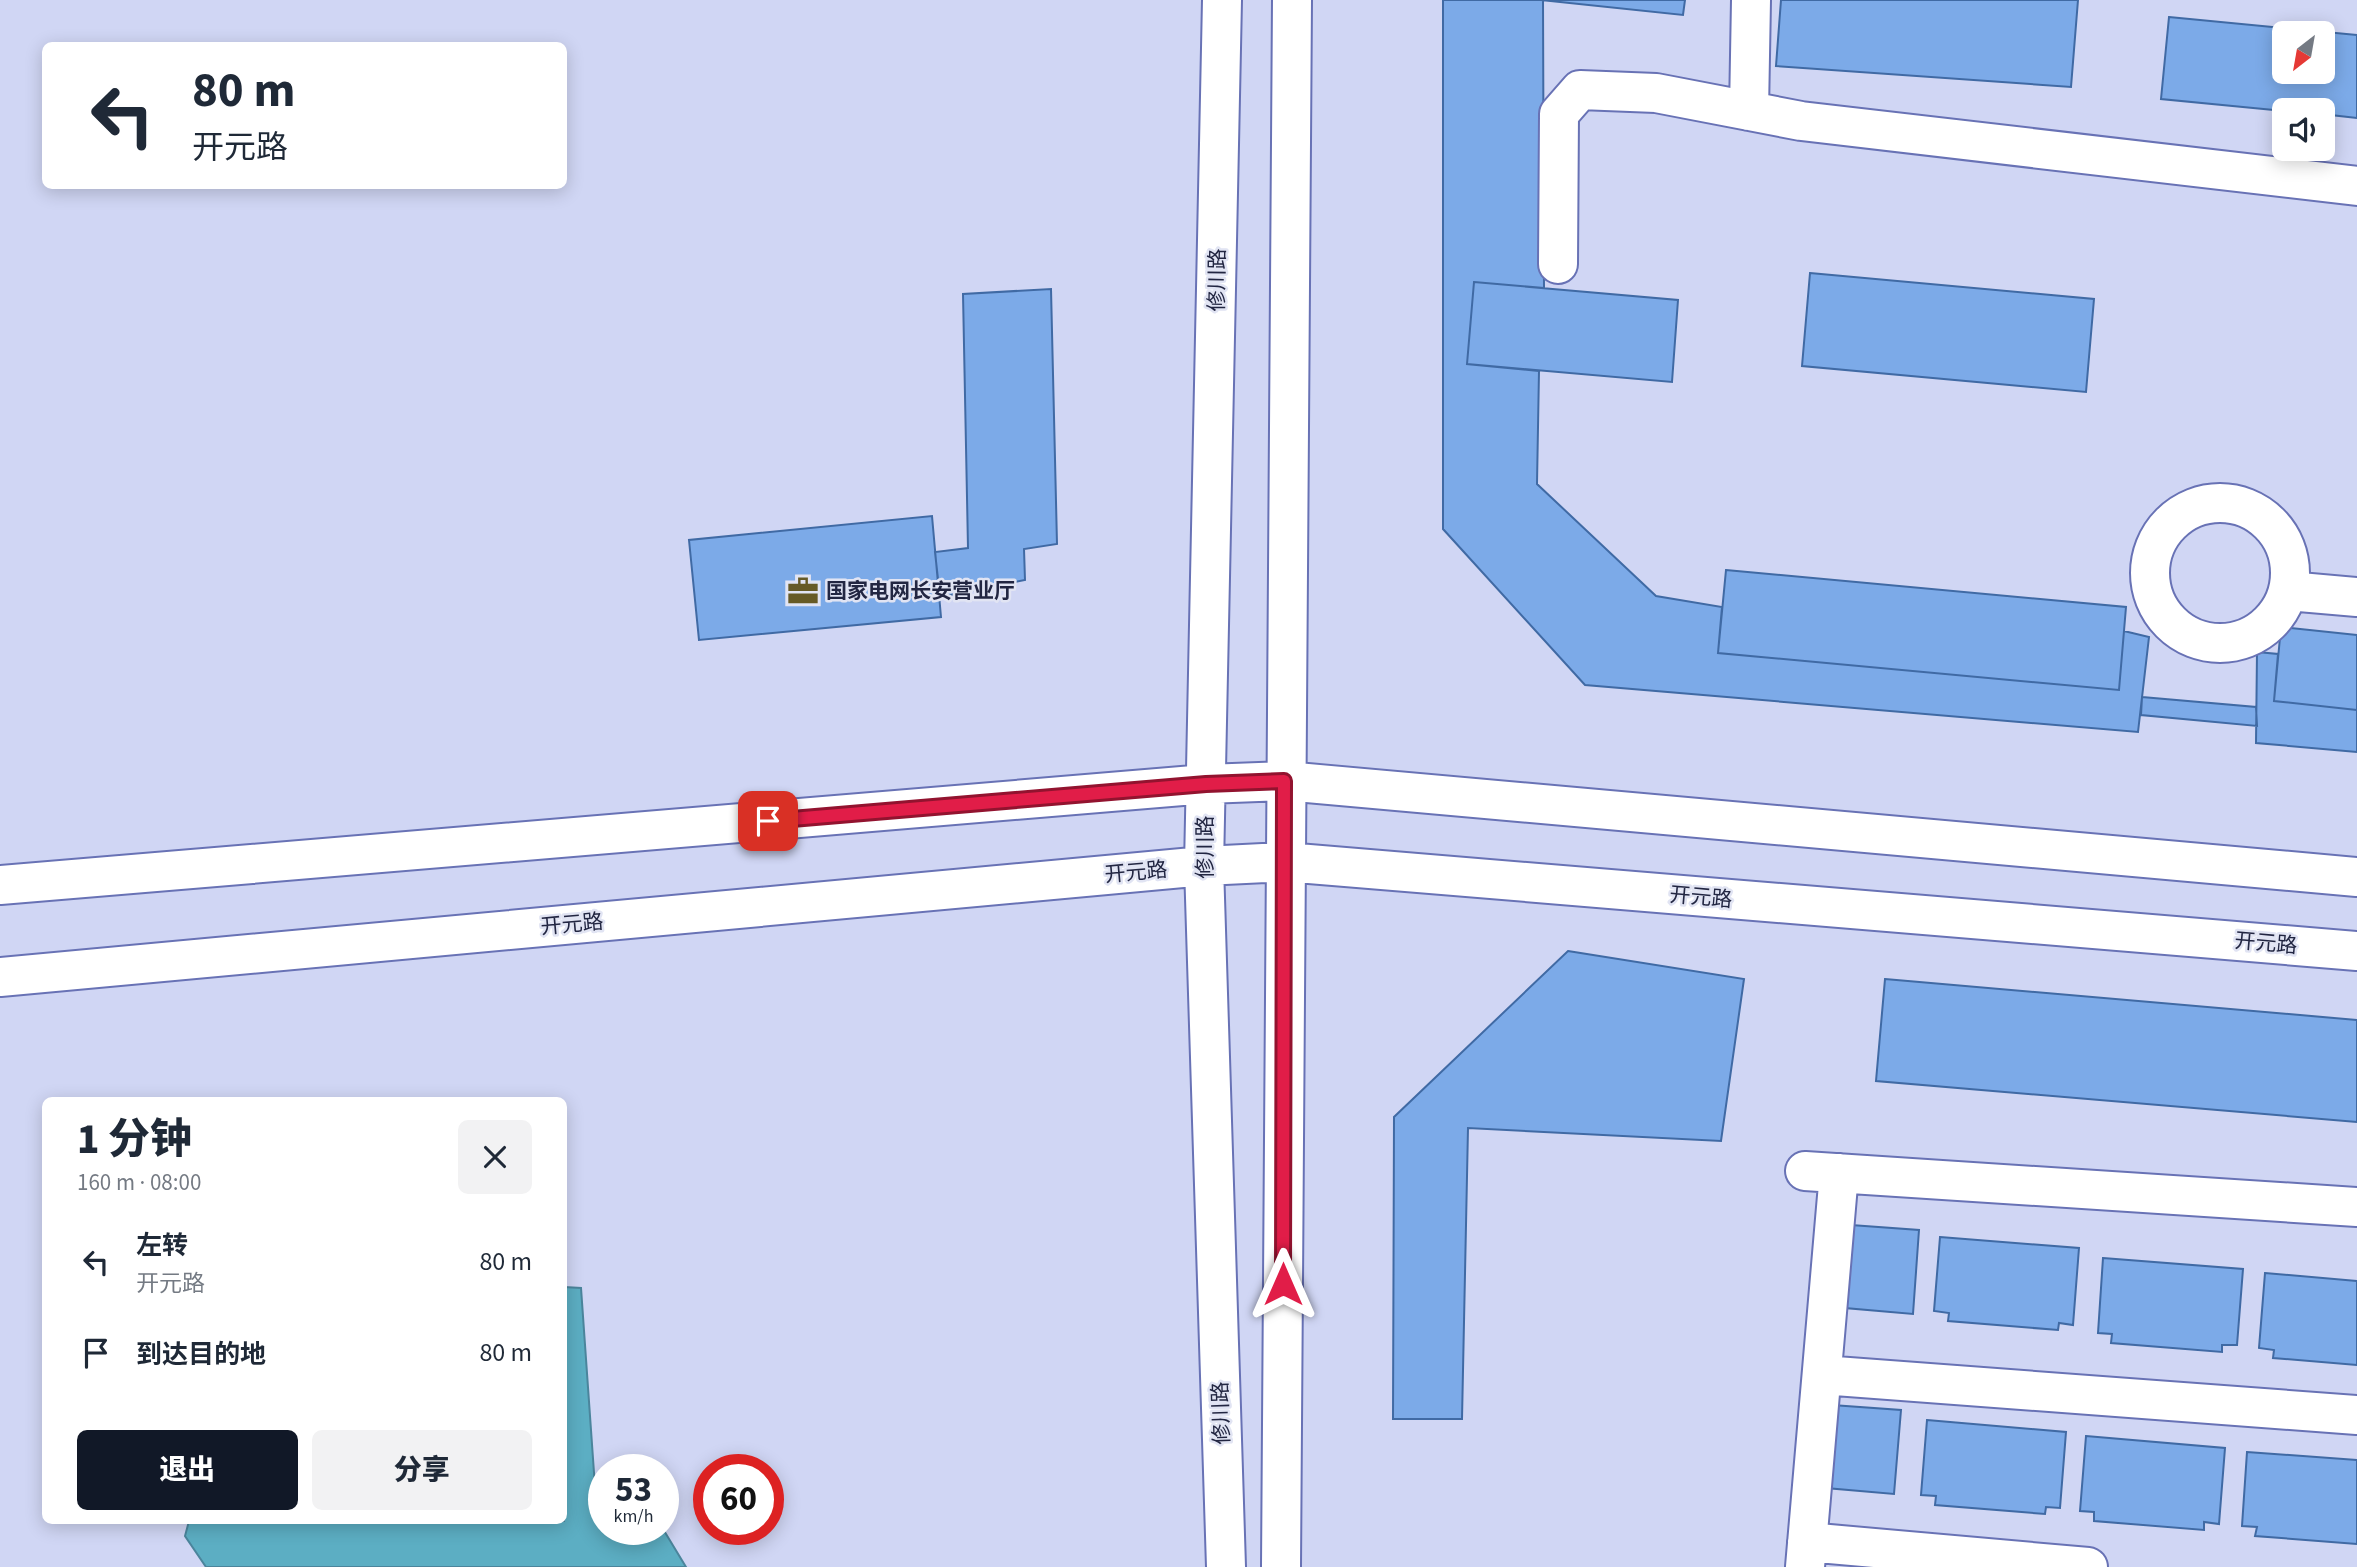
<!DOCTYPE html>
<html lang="zh">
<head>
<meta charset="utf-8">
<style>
  body { margin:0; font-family:"Source Sans 3","Noto Sans SC",sans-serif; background:#f2f2f3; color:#1f2937; height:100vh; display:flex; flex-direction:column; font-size:26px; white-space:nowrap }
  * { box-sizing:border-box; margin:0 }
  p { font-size:23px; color:#747a83 }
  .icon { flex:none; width:38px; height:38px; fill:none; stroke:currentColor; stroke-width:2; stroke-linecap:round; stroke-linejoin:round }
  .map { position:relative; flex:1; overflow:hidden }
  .side { position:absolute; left:42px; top:1097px; width:525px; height:427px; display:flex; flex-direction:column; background:#fff; border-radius:10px; box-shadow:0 4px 18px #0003 }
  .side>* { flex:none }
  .banner { position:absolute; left:42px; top:42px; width:525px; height:147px; border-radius:10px; box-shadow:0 4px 18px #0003; background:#fff; color:#1f2937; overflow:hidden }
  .needle { width:46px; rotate:211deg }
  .controls { position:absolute; left:2272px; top:21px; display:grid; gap:14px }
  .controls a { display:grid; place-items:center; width:63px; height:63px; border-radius:10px; background:#fff; box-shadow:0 4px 18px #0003; font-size:35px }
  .speed { position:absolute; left:588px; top:1454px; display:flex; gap:14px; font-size:35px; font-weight:700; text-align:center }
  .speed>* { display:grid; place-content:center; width:91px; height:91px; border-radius:50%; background:#fff; box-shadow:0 4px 18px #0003; line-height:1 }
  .speed small { font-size:18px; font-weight:400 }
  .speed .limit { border:10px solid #d22; background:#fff; color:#111 }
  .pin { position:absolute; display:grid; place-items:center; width:60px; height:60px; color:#fff; margin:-30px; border-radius:14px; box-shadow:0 4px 10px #0006 }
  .me { position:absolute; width:77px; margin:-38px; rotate:0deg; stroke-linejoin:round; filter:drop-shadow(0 0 5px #0008) }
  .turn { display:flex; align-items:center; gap:24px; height:147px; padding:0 35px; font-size:32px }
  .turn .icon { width:91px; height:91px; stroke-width:2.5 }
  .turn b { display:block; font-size:49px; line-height:60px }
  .round { display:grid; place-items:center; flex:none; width:74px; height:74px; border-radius:10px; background:#f2f2f3 }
  .summary { display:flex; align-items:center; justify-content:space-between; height:119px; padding:0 35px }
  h1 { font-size:42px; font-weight:800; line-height:52px }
  .cta { display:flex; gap:14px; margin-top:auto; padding:14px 35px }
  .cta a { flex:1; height:80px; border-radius:10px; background:#111827; color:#fff; font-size:28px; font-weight:800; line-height:80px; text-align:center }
  .cta a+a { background:#f2f2f3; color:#1f2937 }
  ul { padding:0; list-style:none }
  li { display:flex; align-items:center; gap:21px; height:91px; padding:0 35px }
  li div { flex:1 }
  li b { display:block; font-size:26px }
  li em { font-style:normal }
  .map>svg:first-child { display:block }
  .water { fill:#5caec3; stroke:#4b859c; stroke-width:2 }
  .building { fill:#7caae8; stroke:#406aa4; stroke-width:2; fill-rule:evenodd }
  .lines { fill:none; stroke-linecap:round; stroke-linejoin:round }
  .minor-casing { stroke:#6872b5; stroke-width:42 }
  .major-casing { stroke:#6872b5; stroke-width:42 }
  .minor { stroke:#fff; stroke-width:38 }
  .major { stroke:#fff; stroke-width:38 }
  .route-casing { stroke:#92132f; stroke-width:18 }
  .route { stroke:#e11d48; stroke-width:12 }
  .labels { text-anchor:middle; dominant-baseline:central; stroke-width:5; stroke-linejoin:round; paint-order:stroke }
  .street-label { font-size:21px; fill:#222642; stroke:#e1e4f3 }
  .poi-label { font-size:21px; font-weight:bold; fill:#222642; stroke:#e1e4f3; text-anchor:start }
</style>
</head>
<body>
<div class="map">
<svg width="2357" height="1567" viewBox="0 0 2357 1567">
  <rect width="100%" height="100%" fill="#d0d6f4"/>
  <path class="water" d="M564 1287 581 1288 595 1487 604 1493V1530L663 1529 686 1567H206L185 1536 189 1521H564Z"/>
  <path class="building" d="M1443 0H1543L1544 288 1474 282 1467 364 1539 371 1537 484 1656 596 1722 607 1718 653 2119 690 2124 631 2149 637 2138 732 1585 685 1443 529Z
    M1541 0H1685L1683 15Z
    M1781 0H2078L2071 87 1776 66Z
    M2169 17 2357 35V118L2322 114V110L2284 111 2161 99ZM2284 33H2322V72H2284Z
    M1810 273 2094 299 2086 392 1802 366Z
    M1474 282 1678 300 1672 382 1467 364Z
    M1051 289 1057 544 1024 549 1025 580 940 597 935 552 968 548 963 294Z
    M932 516 941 617 699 640 689 540Z
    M1726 570 2126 607 2119 690 1718 653Z
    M2281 627 2357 635V710L2274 701Z
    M2257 652 2278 654 2274 701 2357 710V752L2256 743Z
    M2142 697 2256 707 2257 726 2141 715Z
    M1568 951 1744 979 1721 1141 1468 1128 1462 1419H1393L1394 1117Z
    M1885 979 2357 1020V1122L1876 1081Z
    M1851 1225 1919 1230 1913 1314 1845 1308Z
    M1940 1237 2079 1248 2073 1325 2059 1323 2058 1330 1948 1321 1949 1313 1934 1311Z
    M2103 1258 2243 1269 2237 1345H2222V1352L2111 1343 2112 1334 2098 1333Z
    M2265 1273 2357 1281V1365L2273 1358 2274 1350 2259 1348Z
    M1832 1405 1901 1410 1894 1494 1826 1488Z
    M1927 1420 2066 1432 2060 1508 2046 1507 2045 1514 1935 1505 1936 1496 1921 1495Z
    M2086 1436 2225 1448 2219 1524 2204 1522V1530L2094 1521V1512L2080 1511Z
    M2247 1452 2357 1460V1544L2255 1536 2257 1527 2242 1526Z"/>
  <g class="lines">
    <defs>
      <path id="minor" d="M1749 111 1751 0
        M1558 264 1559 114 1580 90 1656 93 1801 121 2357 186
        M2150 573a70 70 0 1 1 140 0a70 70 0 1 1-140 0Z
        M2288 591 2357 597
        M1805 1171 2357 1207
        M1822 1375 2357 1415
        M1807 1542 2088 1567
        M1805 1567 1839 1173"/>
      <path id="major" d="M1222 0 1204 866 1226 1567
        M0 885 1206 784 1285 781 2357 877
        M0 977 1204 866 1285 862 2357 951
        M1281 1567 1292 0"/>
    </defs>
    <use href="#minor" class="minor-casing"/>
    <use href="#major" class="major-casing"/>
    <use href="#minor" class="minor"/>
    <use href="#major" class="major"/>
  </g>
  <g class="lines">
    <defs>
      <path id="route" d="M768 821 1206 784 1284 781 1283 1284"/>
    </defs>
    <use href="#route" class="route-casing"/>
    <use href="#route" class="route"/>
  </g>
  <defs>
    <symbol id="office-bare" viewBox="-9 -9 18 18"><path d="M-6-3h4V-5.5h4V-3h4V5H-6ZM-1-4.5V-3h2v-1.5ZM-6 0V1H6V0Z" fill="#665a26" stroke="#e1e4f3" stroke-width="2.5" paint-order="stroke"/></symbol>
  </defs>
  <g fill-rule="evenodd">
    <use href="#office-bare" x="781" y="569" width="44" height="44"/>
  </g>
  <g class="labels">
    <g class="street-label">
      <text transform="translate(1217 280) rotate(-89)">修川路</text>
      <text transform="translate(1205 847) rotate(-90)">修川路</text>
      <text transform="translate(1136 872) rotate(-5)">开元路</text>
      <text transform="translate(1701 897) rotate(5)">开元路</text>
      <text transform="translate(572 924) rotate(-5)">开元路</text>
      <text transform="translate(2266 943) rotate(5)">开元路</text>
      <text transform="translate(1221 1413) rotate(-92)">修川路</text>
    </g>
    <g class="poi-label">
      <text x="826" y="591">国家电网长安营业厅</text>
    </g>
  </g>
</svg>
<div class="controls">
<a><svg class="needle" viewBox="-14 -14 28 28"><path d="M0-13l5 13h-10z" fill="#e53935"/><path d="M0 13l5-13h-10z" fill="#747a83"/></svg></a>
<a><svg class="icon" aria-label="sound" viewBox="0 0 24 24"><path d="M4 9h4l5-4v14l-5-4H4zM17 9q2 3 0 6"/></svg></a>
</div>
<div class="speed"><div>53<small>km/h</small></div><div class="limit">60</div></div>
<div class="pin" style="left:768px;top:821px;background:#d93025"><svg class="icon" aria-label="arrive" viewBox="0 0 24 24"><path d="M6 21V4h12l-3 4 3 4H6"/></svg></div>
<svg class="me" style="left:1283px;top:1284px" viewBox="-20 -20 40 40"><path d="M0-17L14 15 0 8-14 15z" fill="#e11d48" stroke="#fff" stroke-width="4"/></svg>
<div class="banner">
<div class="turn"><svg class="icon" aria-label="left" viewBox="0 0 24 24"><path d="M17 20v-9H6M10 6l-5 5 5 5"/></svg><div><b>80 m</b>开元路</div></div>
</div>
<section class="side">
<div class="summary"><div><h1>1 分钟</h1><p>160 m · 08:00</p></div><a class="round"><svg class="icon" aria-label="close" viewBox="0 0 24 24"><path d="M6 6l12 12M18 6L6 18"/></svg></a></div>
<ul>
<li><svg class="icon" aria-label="left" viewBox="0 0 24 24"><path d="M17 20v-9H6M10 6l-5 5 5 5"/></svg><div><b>左转</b><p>开元路</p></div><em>80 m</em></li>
<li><svg class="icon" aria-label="arrive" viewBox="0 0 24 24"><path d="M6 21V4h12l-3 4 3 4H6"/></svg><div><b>到达目的地</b></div><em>80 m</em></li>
</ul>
<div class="cta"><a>退出</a><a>分享</a></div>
</section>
</div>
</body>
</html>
